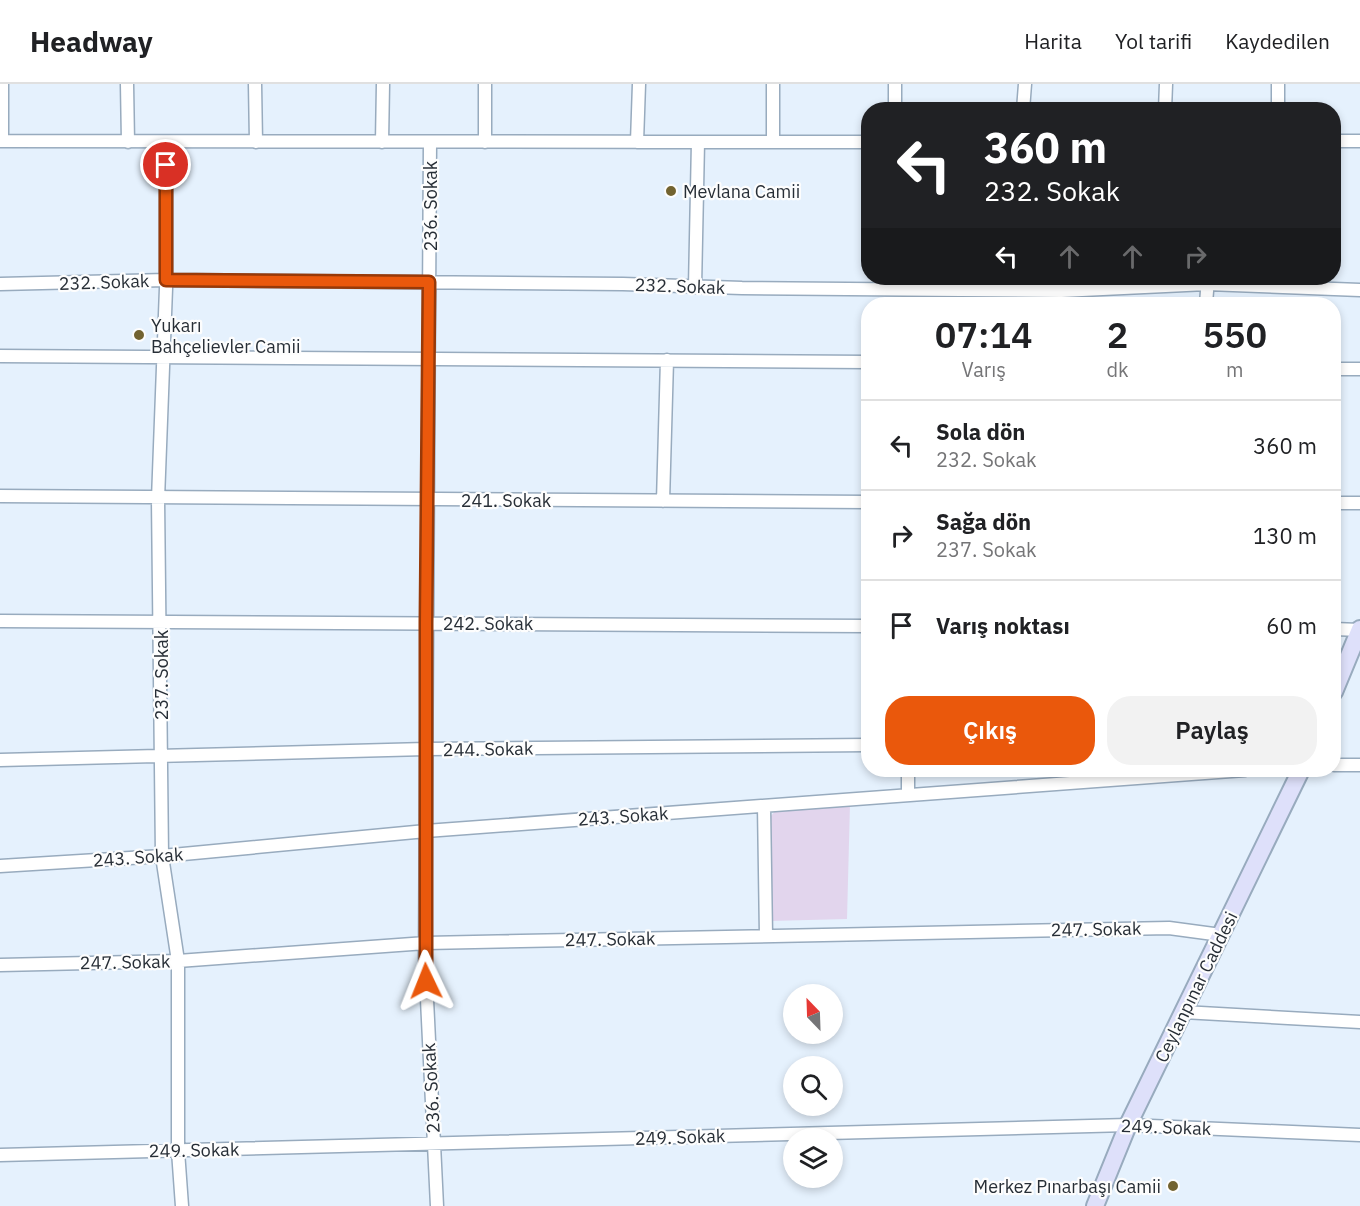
<!DOCTYPE html>
<html lang="tr">
<head>
<meta charset="utf-8">
<style>
  body { margin:0; font-family:"IBM Plex Sans",sans-serif; background:#f2f2f2; color:#202124; height:100vh; display:flex; flex-direction:column; font-size:22px; white-space:nowrap }
  * { box-sizing:border-box; margin:0 }
  p { font-size:20px; color:#757577 }
  .icon { flex:none; width:33px; height:33px; fill:none; stroke:currentColor; stroke-width:2; stroke-linecap:round; stroke-linejoin:round }
  .map { position:relative; flex:1; overflow:hidden }
  .drawer { position:absolute; left:861px; top:213px; width:480px; height:480px; display:flex; flex-direction:column; background:#fff; border-radius:24px; box-shadow:0 3px 9px #0003 }
  .drawer>* { flex:none }
  .top-card { position:absolute; left:861px; top:18px; width:480px; height:183px; border-radius:24px; box-shadow:0 3px 9px #0003; background:#202124; color:#fff; overflow:hidden }
  .needle { width:39px; rotate:337deg }
  .controls { position:absolute; left:783px; top:900px; display:grid; gap:12px }
  .controls a { display:grid; place-items:center; width:60px; height:60px; border-radius:50%; background:#fff; box-shadow:0 3px 9px #0003; font-size:30px }
  .pin { position:absolute; display:grid; place-items:center; width:51px; height:51px; color:#fff; margin:-26px; border:3px solid #fff; border-radius:50%; box-shadow:0 2px 6px #0007 }
  .me { position:absolute; width:66px; margin:-33px; rotate:358deg; stroke-linejoin:round; filter:drop-shadow(0 0 4px #0008) }
  .turn { display:flex; align-items:center; gap:21px; height:126px; padding:0 24px; font-size:27px }
  .turn .icon { width:78px; height:78px; stroke-width:2.5 }
  .turn b { display:block; font-size:42px; line-height:51px }
  .lanes { display:flex; align-items:center; height:57px; padding:0 24px; background:#0003; justify-content:center; gap:30px; direction:ltr }
  .lanes .off { opacity:.35 }
  .eta { display:flex; justify-content:space-evenly; align-items:center; height:102px; text-align:center }
  .eta b { font-size:36px; font-weight:600; line-height:42px }
  .primary-button { display:flex; gap:12px; margin-top:auto; padding:12px 24px }
  .primary-button a { flex:1; height:69px; border-radius:24px; background:#ea580c; color:#fff; font-size:24px; font-weight:600; line-height:69px; text-align:center }
  .primary-button a+a { background:#f2f2f2; color:#202124 }
  ul { padding:0; list-style:none }
  li { display:flex; align-items:center; gap:18px; height:90px; padding:0 24px; border-top:2px solid #e0e0e0 }
  li div { flex:1 }
  li b { display:block; font-size:22px }
  li em { font-style:normal }
  header { display:flex; align-items:center; gap:36px; box-sizing:border-box; height:84px; padding:0 30px; background:#fff; border-bottom:2px solid #e0e0e0 }
  header strong { font-size:28px }
  nav { display:flex; gap:33px; margin-inline-start:auto; font-size:21px }
  .map>svg:first-child { display:block }
  .green { fill:#e2d5ed }
  .lines { fill:none; stroke-linecap:round; stroke-linejoin:round }
  .street-casing { stroke:#98abbe; stroke-width:15 }
  .secondary-casing { stroke:#98abbe; stroke-width:20 }
  .street { stroke:#fff; stroke-width:12 }
  .secondary { stroke:#dee0fa; stroke-width:16 }
  .route-casing { stroke:#983908; stroke-width:15 }
  .route { stroke:#ea580c; stroke-width:10 }
  .poi-dot { fill:#726330; stroke:#fdfdfd; stroke-width:2 }
  .labels { text-anchor:middle; dominant-baseline:central; stroke-width:4.5; stroke-linejoin:round; paint-order:stroke }
  .poi-label { font-size:18px; fill:#272e36; stroke:#fdfdfd; text-anchor:start }
  .street-label { font-size:18px; fill:#272e36; stroke:#fdfdfd }
</style>
</head>
<body>
<header>
<strong>Headway</strong>
<nav><a>Harita</a><a>Yol tarifi</a><a>Kaydedilen</a></nav>
</header>
<div class="map">
<svg width="1360" height="1122" viewBox="0 0 1360 1122">
  <rect width="100%" height="100%" fill="#e5f1fd"/>
  <path class="green" d="M850 720 847 835 770 837V733L777 725Z"/>
  <g class="lines">
    <defs>
      <path id="street" d="M127 0 128 58
        M255 0 256 58
        M485 0V58
        M773 0V58
        M1278 0V26
        M895 26V0
        M1023 26 1025 0
        M1165 26 1166 0
        M0 57 868 58
        M2 57V0
        M1334 57H1360
        M166 58V204L158 415 162 772 178 877V1067L182 1122
        M382 58 383 0
        M430 58 425 874 437 1122
        M637 58 639 0
        M965 194V206
        M0 200 166 196 623 200 742 204 1061 207 1207 200 1360 206
        M695 203 698 58
        M1206 220 1208 194
        M0 272 868 278
        M1334 285H1360
        M0 412 868 418
        M663 417 667 276
        M1334 419H1360
        M0 537 868 542
        M1334 545 1360 546
        M0 676 426 665 868 661
        M1334 681H1360
        M908 711V686
        M764 722 766 852
        M0 782 162 772 426 747 1245 686
        M0 881 178 877 426 859 1169 844 1221 851
        M1183 928 1360 938
        M0 1071 1128 1041 1360 1051"/>
      <path id="secondary" d="M1334 608 1360 545
        M1095 1122 1128 1041 1301 686"/>
    </defs>
    <use href="#street" class="street-casing"/>
    <use href="#secondary" class="secondary-casing"/>
    <use href="#street" class="street"/>
    <use href="#secondary" class="secondary"/>
  </g>
  <g class="lines">
    <defs>
      <path id="route" d="M166 81V196L429 198 426 539V897"/>
    </defs>
    <use href="#route" class="route-casing"/>
    <use href="#route" class="route"/>
  </g>
  <g class="poi-dot">
    <circle cx="671" cy="107" r="6"/>
    <circle cx="139" cy="251" r="6"/>
    <circle cx="1173" cy="1102" r="6"/>
  </g>
  <g class="labels">
    <g class="poi-label">
      <text x="683" y="107">Mevlana Camii</text>
      <text x="151" y="241">Yukarı<tspan x="151" dy="21">Bahçelievler Camii</tspan></text>
      <text x="1161" y="1102" text-anchor="end">Merkez Pınarbaşı Camii</text>
    </g>
    <g class="street-label">
      <text transform="translate(430 122) rotate(-90)">236. Sokak</text>
      <text transform="translate(104 198) rotate(-2)">232. Sokak</text>
      <text transform="translate(680 202) rotate(2)">232. Sokak</text>
      <text x="506" y="416">241. Sokak</text>
      <text x="488" y="539">242. Sokak</text>
      <text transform="translate(161 591) rotate(-90)">237. Sokak</text>
      <text transform="translate(488 665) rotate(-1)">244. Sokak</text>
      <text transform="translate(623 732) rotate(-4)">243. Sokak</text>
      <text transform="translate(138 773) rotate(-4)">243. Sokak</text>
      <text transform="translate(1096 845) rotate(-1)">247. Sokak</text>
      <text transform="translate(610 855) rotate(-1)">247. Sokak</text>
      <text transform="translate(125 878) rotate(-1)">247. Sokak</text>
      <text transform="translate(1196 903) rotate(-64)">Ceylanpınar Caddesi</text>
      <text transform="translate(431 1004) rotate(-93)">236. Sokak</text>
      <text transform="translate(1166 1043) rotate(2)">249. Sokak</text>
      <text transform="translate(680 1053) rotate(-2)">249. Sokak</text>
      <text transform="translate(194 1066) rotate(-1)">249. Sokak</text>
    </g>
  </g>
</svg>
<div class="controls">
<a><svg class="needle" viewBox="-14 -14 28 28"><path d="M0-13l5 13h-10z" fill="#e53935"/><path d="M0 13l5-13h-10z" fill="#757577"/></svg></a>
<a><svg class="icon" aria-label="search" viewBox="0 0 24 24"><circle cx="10" cy="10" r="6"/><path d="M15 15l6 6"/></svg></a>
<a><svg class="icon" aria-label="layers" viewBox="0 0 24 24"><path d="M12 4l9 5-9 5-9-5zM3 14l9 5 9-5"/></svg></a>
</div>
<div class="pin" style="left:166px;top:81px;background:#d93025"><svg class="icon" aria-label="arrive" viewBox="0 0 24 24"><path d="M6 21V4h12l-3 4 3 4H6"/></svg></div>
<svg class="me" style="left:426px;top:897px" viewBox="-20 -20 40 40"><path d="M0-17L14 15 0 8-14 15z" fill="#ea580c" stroke="#fff" stroke-width="4"/></svg>
<div class="top-card">
<div class="turn"><svg class="icon" aria-label="left" viewBox="0 0 24 24"><path d="M17 20v-9H6M10 6l-5 5 5 5"/></svg><div><b>360 m</b>232. Sokak</div></div>
<div class="lanes"><svg class="icon" aria-label="left" viewBox="0 0 24 24"><path d="M17 20v-9H6M10 6l-5 5 5 5"/></svg><svg class="icon off" aria-label="ahead" viewBox="0 0 24 24"><path d="M12 20V5M6 11l6-6 6 6"/></svg><svg class="icon off" aria-label="ahead" viewBox="0 0 24 24"><path d="M12 20V5M6 11l6-6 6 6"/></svg><svg class="icon off" aria-label="right" viewBox="0 0 24 24"><path d="M7 20v-9h11M14 6l5 5-5 5"/></svg></div>
</div>
<section class="drawer">
<div class="eta">
<div><b>07:14</b><p>Varış</p></div>
<div><b>2</b><p>dk</p></div>
<div><b>550</b><p>m</p></div>
</div>
<ul>
<li><svg class="icon" aria-label="left" viewBox="0 0 24 24"><path d="M17 20v-9H6M10 6l-5 5 5 5"/></svg><div><b>Sola dön</b><p>232. Sokak</p></div><em>360 m</em></li>
<li><svg class="icon" aria-label="right" viewBox="0 0 24 24"><path d="M7 20v-9h11M14 6l5 5-5 5"/></svg><div><b>Sağa dön</b><p>237. Sokak</p></div><em>130 m</em></li>
<li><svg class="icon" aria-label="arrive" viewBox="0 0 24 24"><path d="M6 21V4h12l-3 4 3 4H6"/></svg><div><b>Varış noktası</b></div><em>60 m</em></li>
</ul>
<div class="primary-button"><a>Çıkış</a><a>Paylaş</a></div>
</section>
</div>
</body>
</html>
